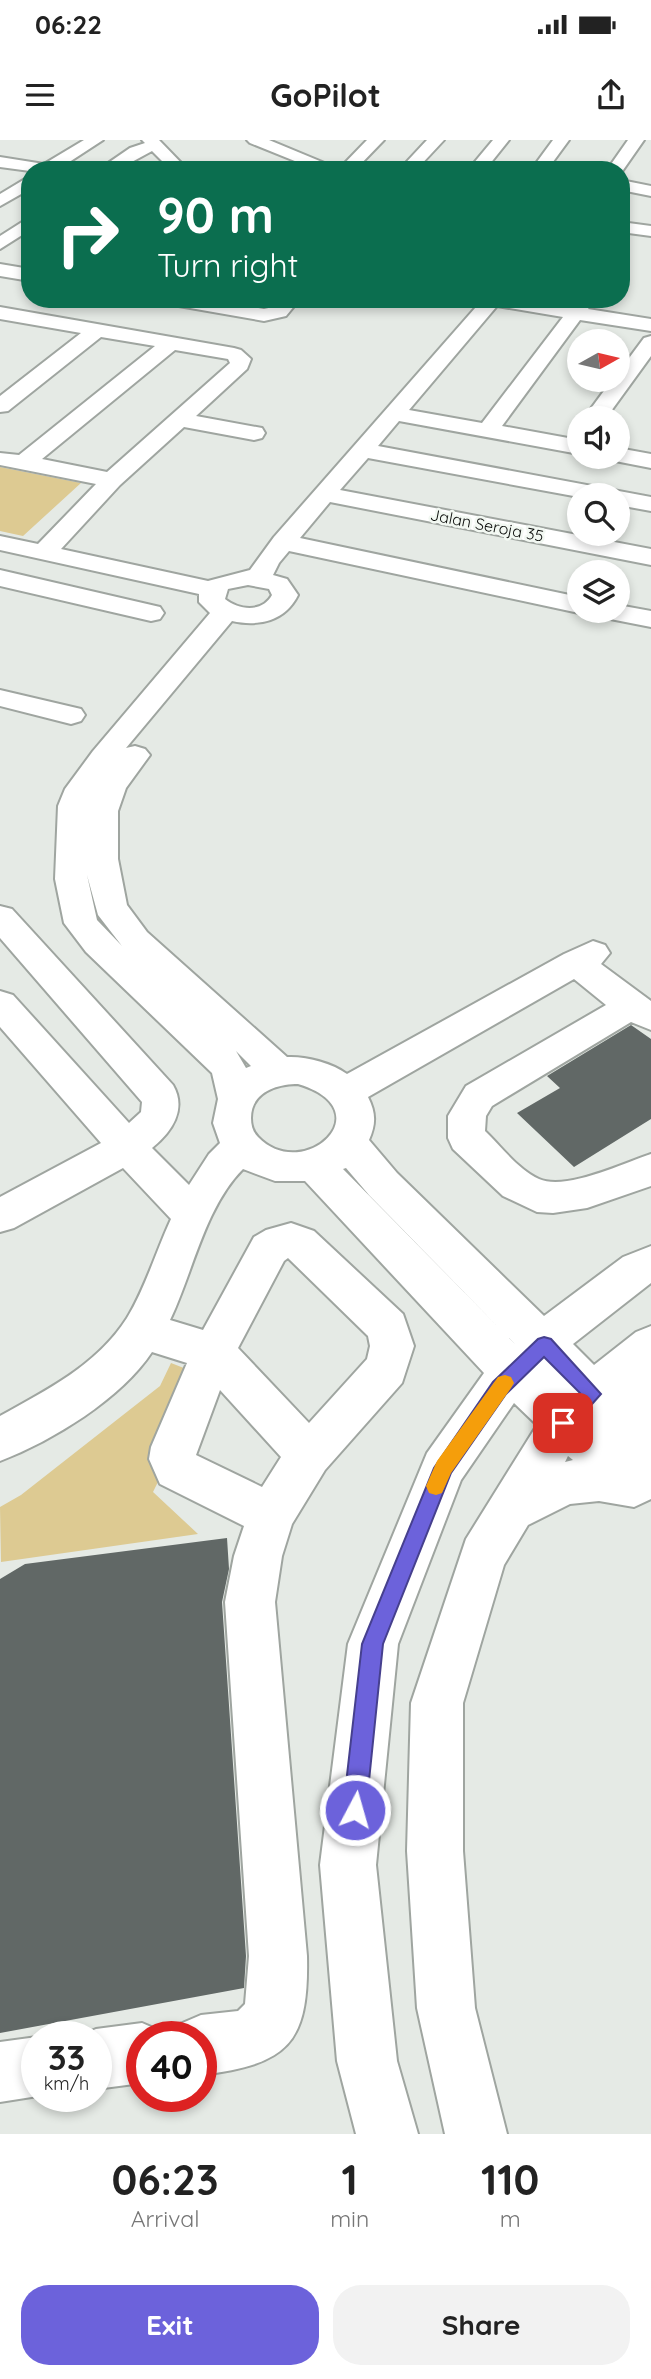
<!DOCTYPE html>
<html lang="en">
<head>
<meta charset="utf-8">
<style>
  body { margin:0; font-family:Quicksand,sans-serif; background:#f2f2f2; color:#222; height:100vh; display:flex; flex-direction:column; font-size:26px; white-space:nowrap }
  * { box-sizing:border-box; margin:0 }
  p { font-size:23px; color:#767676 }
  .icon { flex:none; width:38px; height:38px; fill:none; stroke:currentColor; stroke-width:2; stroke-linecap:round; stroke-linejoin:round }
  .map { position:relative; height:1994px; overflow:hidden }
  .drawer { display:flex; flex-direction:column; background:#fff; flex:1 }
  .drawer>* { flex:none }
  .hud { position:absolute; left:21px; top:21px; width:609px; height:147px; border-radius:28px; box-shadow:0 4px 10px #0003; background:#0b6e4f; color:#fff; overflow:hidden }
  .needle { width:46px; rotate:82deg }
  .tools { position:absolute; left:567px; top:189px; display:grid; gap:14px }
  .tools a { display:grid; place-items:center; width:63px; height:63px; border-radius:50%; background:#fff; box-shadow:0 4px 10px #0003; font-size:35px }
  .speed { position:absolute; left:21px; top:1881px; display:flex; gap:14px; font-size:35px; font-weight:700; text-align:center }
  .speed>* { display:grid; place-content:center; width:91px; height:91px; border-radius:50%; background:#fff; box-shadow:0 4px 10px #0003; line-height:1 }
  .speed small { font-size:18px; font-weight:400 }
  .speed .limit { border:10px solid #d22; background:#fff; color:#111 }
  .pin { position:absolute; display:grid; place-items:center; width:60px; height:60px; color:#fff; margin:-30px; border-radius:14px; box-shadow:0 4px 10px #0006 }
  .me { position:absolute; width:77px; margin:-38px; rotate:6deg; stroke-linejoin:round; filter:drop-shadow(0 0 5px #0008) }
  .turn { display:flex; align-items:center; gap:24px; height:147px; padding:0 21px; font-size:32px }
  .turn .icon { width:91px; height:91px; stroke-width:2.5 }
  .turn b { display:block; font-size:49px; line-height:60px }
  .eta { display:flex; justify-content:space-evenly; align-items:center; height:119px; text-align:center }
  .eta b { font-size:42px; font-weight:700; line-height:49px }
  .action { display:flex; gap:14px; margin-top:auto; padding:14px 21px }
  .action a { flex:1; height:80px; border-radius:28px; background:#6c62db; color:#fff; font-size:28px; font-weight:700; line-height:80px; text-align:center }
  .action a+a { background:#f2f2f2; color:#222 }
  .status { display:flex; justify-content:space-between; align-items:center; height:49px; padding:0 35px; background:#fff; direction:ltr }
  .status svg { height:19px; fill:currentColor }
  header { display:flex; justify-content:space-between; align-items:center; height:91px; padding:0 21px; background:#fff; font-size:32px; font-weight:700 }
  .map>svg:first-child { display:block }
  .green { fill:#ddca92 }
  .building { fill:#616866 }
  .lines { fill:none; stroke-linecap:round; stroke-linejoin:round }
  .minor-casing { stroke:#9fa5a0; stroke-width:4 }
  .minor { fill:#fff; fill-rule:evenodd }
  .route { fill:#6c62db; stroke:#46408e; stroke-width:2 }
  .slow { fill:#f59e0b }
  .labels { text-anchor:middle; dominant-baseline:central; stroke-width:5; stroke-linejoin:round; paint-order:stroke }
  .far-street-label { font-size:16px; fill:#0b0d0b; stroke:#f2f8f2 }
</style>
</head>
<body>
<div class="status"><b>06:22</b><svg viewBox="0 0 49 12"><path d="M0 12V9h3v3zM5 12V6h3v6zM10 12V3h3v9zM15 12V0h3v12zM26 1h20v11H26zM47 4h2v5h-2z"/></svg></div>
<header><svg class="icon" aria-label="menu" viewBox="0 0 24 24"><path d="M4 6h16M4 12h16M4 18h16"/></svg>GoPilot<svg class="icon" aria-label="share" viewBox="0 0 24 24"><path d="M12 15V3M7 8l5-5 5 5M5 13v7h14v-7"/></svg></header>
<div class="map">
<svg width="651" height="1994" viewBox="0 0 651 1994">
  <rect width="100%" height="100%" fill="#e5eae5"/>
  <path class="green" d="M0 327 81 343 23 396 0 391Z
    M171 1223 194 1232 183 1291 153 1352 198 1394 1 1422 0 1367 21 1355 160 1246Z"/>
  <path class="building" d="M631 885 651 899V979L574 1027 517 973 560 948 547 936Z
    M227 1398 229 1429 222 1462 246 1816 244 1848 0 1893V1439L25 1424Z"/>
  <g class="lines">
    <defs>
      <path id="minor" d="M84 0H103L57 30 30 31 0 27V17L44 24Z
        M142 0H159L188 30H171L152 11 117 30H98L130 8 145 3Z
        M247 0H269L339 29 367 0H384L355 30H317L250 3Z
        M427 0H444L416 30H399Z
        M493 0H509L485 30H468Z
        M553 0H569L547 30H531Z
        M628 0H644L621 33V30H607Z
        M30 36V49L0 66V54Z
        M621 40 651 46V56L621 50Z
        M30 77V90L0 109V96Z
        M621 82 651 86V96L621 92Z
        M0 124 30 129V141L0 136Z
        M164 159H207L264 169 273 167 280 159H300L286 176 264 181 173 165Z
        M483 159H524L570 167 576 159H595L588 169 651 179V191L580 180 502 286 579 300V314L399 281 378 306 651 357V371L618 365V355L579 357 368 318 340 350 651 409V425L330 362 300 398 579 457V471H587L579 473 289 411 279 423 273 435 287 439 298 455C285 481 259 487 232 481L126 608 135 606 145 609 150 615 126 648 118 671V719L127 765 147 792 287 917C306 916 332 923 347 934L564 814 593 801 605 805 610 813 601 824 651 861V890L631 882 492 966 486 976 485 991C501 1006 518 1030 539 1039 566 1051 624 1023 651 1014V1046L587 1068 553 1073 537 1072 503 1056 453 1009 448 998V976L466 946 606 865 574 839 368 957C376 973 376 984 369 1000L397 1033 544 1176 623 1117 651 1106V1143L573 1204 594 1225 636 1192 651 1186V1359L634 1367 599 1361 570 1364 528 1385 504 1425 463 1563V1711L475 1868 507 1994H445L417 1868 407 1711 411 1563 466 1399 537 1285 514 1263 461 1340 398 1504 376 1725 397 1921 418 1994H356L337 1921 320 1725 348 1504 427 1313 484 1233 305 1041H275L243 1029C205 1067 193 1132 170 1180L203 1190 254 1097 266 1090 291 1083 314 1091 403 1174 414 1206 402 1243 325 1330 292 1384 282 1416 275 1462 307 1816C309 1905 287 1924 201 1935V1897H175L180 1884 201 1875 238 1871 245 1864 249 1816 225 1462 234 1416 244 1386 160 1344 149 1319 151 1307 187 1223 152 1212C121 1259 52 1301 0 1321V1276C47 1250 97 1225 127 1178 146 1147 156 1111 171 1079L123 1028 14 1088 0 1092V1057L101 1003 0 887V851L13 855 129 983 141 972 142 962 0 798V766L12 769 173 945C187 969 172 992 152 1008L189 1045 209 1014 220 1003 213 983 218 959 212 933 86 812 64 783 55 739 58 666 65 649 93 611 210 473 199 462V454L0 410V396L38 404 96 344 0 325V313L19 315 155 206 101 197 8 271 0 272V256L81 193 0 179V167L234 208 241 210 251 219 247 229 196 276 262 288 265 293 262 298 254 300 184 287 120 345 61 409 208 441 250 430 274 397ZM497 166 563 177 482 283 409 270ZM175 210 228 219 230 223 107 332 42 319ZM248 445 269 449 272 455C262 473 239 470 225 459L228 449ZM87 735 98 775 122 806 97 780ZM236 911 251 926 246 928ZM298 944C385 970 303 1044 258 997 253 992 251 986 251 978 251 952 277 944 298 944ZM346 1028 369 1055 515 1204 343 1029ZM288 1118 368 1196 370 1206 367 1219 309 1283 238 1208 284 1121ZM220 1250 281 1317 262 1347 196 1315ZM568 1316 573 1320 565 1322Z
        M651 196V216L606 278H584L612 240H618V233L644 198Z
        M618 308 651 314V328L610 320 608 317H618Z
        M0 430 160 467 164 473 160 479 151 481 0 446Z
        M618 465 651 471V487L600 477 596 471H618Z
        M0 550 81 569 85 575 81 581 71 584 0 566Z
        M142 1883 163 1892 165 1897H142V1943L96 1949V1897H77L96 1889Z
        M37 1897 38 1956 0 1962V1902Z"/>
    </defs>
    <use href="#minor" class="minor-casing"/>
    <use href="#minor" class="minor"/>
  </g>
  <path class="route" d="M544 1197 551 1199 601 1254 570 1289 563 1292 556 1289 554 1283 580 1253 544 1217 506 1254 451 1333 383 1504 366 1670 362 1678 355 1681 347 1678 343 1670 362 1504 434 1328 493 1242 538 1199Z"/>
  <path class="slow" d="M505 1235 511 1237 514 1243 511 1248 451 1333 442 1353 436 1355 429 1353 426 1346 437 1321 498 1237Z"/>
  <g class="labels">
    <g class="far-street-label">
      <text transform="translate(487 385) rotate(11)">Jalan Seroja 35</text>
    </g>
  </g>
</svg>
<div class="tools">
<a><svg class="needle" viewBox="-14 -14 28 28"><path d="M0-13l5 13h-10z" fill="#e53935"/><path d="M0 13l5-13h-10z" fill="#767676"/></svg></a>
<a><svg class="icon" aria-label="sound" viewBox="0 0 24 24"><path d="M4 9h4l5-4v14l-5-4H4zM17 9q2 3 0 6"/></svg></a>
<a><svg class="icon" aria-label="search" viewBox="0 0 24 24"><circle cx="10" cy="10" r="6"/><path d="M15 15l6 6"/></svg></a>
<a><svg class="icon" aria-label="layers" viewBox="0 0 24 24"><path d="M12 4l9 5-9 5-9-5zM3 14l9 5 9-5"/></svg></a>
</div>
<div class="speed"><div>33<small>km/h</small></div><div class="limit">40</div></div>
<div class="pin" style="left:563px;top:1283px;background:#d93025"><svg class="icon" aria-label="arrive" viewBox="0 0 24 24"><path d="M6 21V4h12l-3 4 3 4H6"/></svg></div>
<svg class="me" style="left:355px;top:1670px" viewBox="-20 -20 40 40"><circle r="17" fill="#6c62db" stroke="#fff" stroke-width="3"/><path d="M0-11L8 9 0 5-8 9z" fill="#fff"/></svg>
<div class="hud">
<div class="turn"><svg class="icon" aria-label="right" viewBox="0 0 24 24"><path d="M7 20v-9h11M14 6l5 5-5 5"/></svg><div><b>90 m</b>Turn right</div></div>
</div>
</div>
<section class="drawer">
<div class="eta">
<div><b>06:23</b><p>Arrival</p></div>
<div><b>1</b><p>min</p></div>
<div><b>110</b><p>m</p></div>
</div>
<div class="action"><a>Exit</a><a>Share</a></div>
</section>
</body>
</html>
